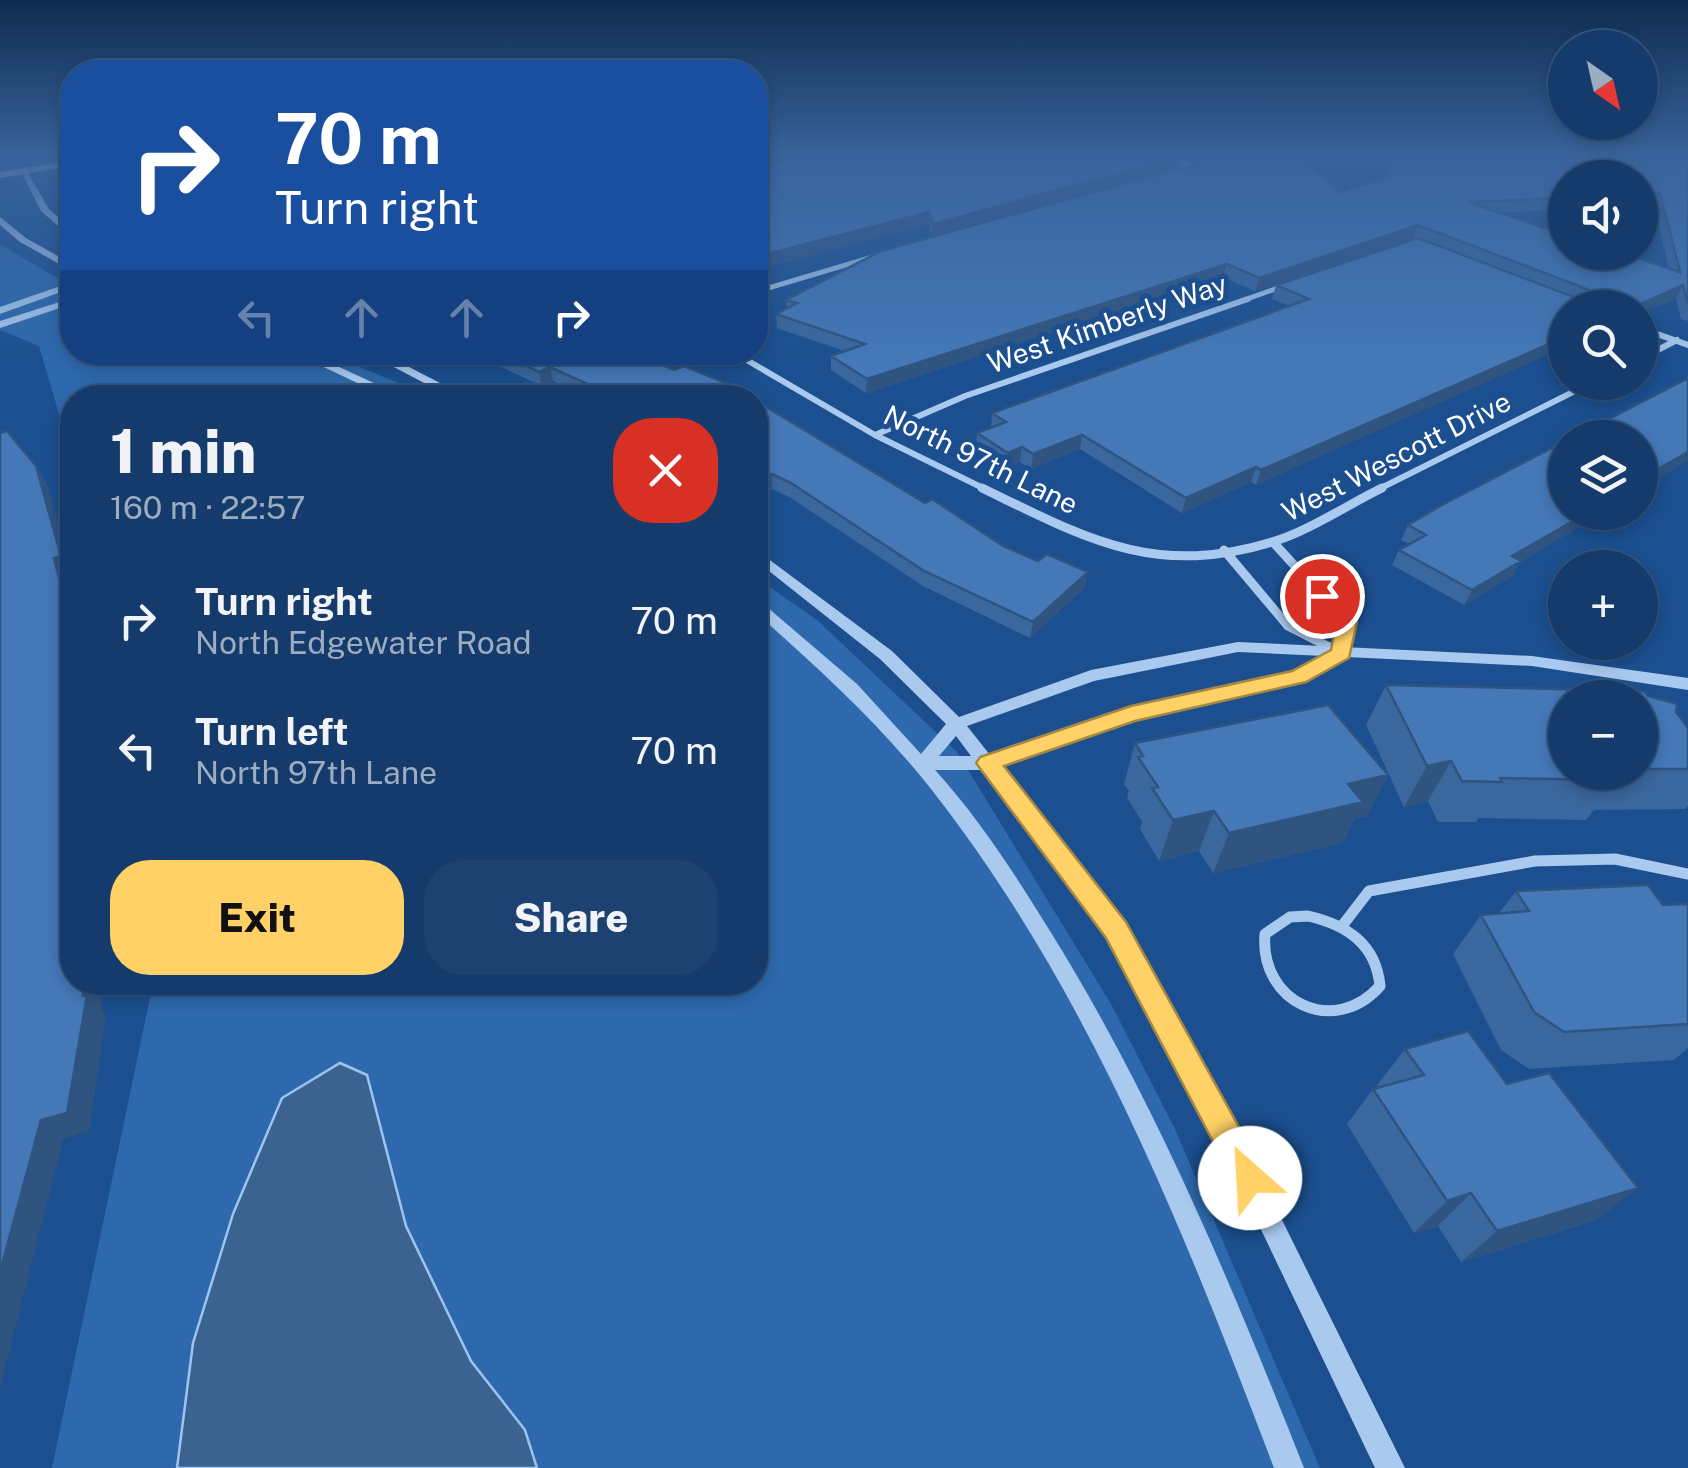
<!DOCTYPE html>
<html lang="en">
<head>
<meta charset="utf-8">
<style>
  body { margin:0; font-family:"Public Sans",sans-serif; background:#1d4271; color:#f1f3f6; height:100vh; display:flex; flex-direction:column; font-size:38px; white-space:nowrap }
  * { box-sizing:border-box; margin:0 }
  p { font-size:32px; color:#9dadc1 }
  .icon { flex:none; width:55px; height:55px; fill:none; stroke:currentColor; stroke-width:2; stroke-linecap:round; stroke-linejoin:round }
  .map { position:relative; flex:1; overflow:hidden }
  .drawer { position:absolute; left:60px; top:385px; width:708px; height:610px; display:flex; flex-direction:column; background:#143b6b; border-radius:40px; box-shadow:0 5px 15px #0003,0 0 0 2px #33557e }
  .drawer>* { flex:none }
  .banner { position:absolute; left:60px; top:60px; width:708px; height:305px; border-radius:40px; box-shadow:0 5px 15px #0003,0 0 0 2px #33557e; background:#1a4fa0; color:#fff; overflow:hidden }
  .needle { width:65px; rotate:146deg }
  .tools { position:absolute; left:1548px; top:30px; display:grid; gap:20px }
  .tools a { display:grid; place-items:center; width:110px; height:110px; border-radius:50%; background:#143b6b; box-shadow:0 5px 15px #0003,0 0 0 2px #33557e; font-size:50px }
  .pin { position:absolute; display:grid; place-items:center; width:85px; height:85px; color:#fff; margin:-42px; border:5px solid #fff; border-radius:50%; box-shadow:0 2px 10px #0007 }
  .me { position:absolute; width:110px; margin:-55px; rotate:334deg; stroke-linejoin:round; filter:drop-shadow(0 0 8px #0008) }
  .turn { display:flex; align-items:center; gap:35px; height:210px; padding:0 50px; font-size:45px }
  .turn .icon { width:130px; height:130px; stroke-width:2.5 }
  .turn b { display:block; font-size:70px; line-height:85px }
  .lanes { display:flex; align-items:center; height:95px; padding:0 50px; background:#0003; justify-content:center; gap:50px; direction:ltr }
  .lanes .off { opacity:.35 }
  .round { display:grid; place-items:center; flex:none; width:105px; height:105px; border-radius:40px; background:#1d4271 }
  .head { display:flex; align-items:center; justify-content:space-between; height:170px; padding:0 50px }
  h1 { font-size:60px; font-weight:800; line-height:75px }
  .action { display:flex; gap:20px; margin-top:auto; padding:20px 50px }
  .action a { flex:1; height:115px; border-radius:40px; background:#ffd166; color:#111; font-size:40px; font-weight:800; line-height:115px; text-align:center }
  .action a+a { background:#1d4271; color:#f1f3f6 }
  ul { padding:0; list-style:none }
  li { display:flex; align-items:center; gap:30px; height:130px; padding:0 50px }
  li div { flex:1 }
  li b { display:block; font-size:38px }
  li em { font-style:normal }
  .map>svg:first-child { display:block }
  .green { fill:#2e69ad }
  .water { fill:#3c6290; stroke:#9cc4f0; stroke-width:2.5 }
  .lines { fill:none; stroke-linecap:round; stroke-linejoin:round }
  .minor-far3 { stroke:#a9c9ee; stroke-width:5 }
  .minor-far2 { stroke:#a9c9ee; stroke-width:6 }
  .minor-far1 { stroke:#a9c9ee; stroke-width:9 }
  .minor { stroke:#a9c9ee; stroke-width:11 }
  .tertiary { fill:#a9c9ee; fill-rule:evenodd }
  .secondary { fill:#d6e6fa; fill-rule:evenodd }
  .wall { fill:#3a679d; fill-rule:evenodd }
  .shaded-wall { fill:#305480 }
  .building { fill:#4478b7; stroke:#305480; stroke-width:2.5; fill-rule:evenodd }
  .route { fill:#ffd166; stroke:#a68842; stroke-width:2.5 }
  .labels { text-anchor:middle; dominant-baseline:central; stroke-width:10; stroke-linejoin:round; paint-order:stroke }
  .far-street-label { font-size:28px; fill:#fff; stroke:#1b4f8f }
</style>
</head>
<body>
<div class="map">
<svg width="1688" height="1468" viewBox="0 0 1688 1468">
  <rect width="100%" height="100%" fill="#1b4f8f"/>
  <path class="green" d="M0 244 72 287V352L326 353 432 397 72 398V458L39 346 0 330Z
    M755 577 817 620 957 752 1111 1004 1174 1127 1320 1468H52L153 983 755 982Z"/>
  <path class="water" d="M340 1063 367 1075 406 1226 471 1361 525 1430 537 1468H177L193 1343 233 1214 282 1098Z"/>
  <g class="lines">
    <path class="minor-far3" d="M1161 154 1198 169
      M755 292 879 255
      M1241 301 1287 285"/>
    <path class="minor-far2" d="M1640 328 1688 345
      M733 352 875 435 987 490
      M1640 359 1677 340
      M875 435 965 396 1248 299
      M1377 490 1593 382"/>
    <path class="minor-far1" d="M982 488C1085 538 1154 578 1272 542 1309 531 1347 505 1382 488
      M1224 550 1288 626 1341 653 1346 622 1273 542"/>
    <path class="minor" d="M1308 916C1347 925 1376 944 1380 986 1334 1038 1259 1002 1265 934L1290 917Z
      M1342 926 1369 891 1535 861 1615 859 1688 874"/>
    <path class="tertiary" d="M20 169H26L48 208 72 230V238L41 211Z
      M0 217 26 238 72 264V271L20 242 0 225Z
      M72 282V288L0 314V307Z
      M72 298V304L0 328V321Z
      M292 352H307L406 398H389Z
      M365 352H380L469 398H453Z
      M755 549 892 651 959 717 1091 670 1238 642 1532 656 1688 678V690L1532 666 1347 657 1304 681 1134 719 999 766 1123 924 1227 1109 1405 1468H1375L1211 1125 1109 936 981 770H935C979 818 1016 876 1050 931 1155 1100 1231 1283 1304 1468H1274C1184 1231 1089 990 931 789 879 723 817 667 755 612V599L760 601 857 684 921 754 946 724 880 659 755 560ZM1238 652 1324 656 1293 672 1131 708 990 755 967 726 1094 681ZM956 736 971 756H939Z"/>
    <path class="secondary" d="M72 160V166L0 178V172Z"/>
  </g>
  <path class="wall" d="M1178 154H1298L1339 192 1388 177 1396 154H1530L1515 159 1518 161 1688 154V321L1681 319 1676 298 1640 314V308L1256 485 1251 482 1182 513 1080 449 1031 469 1020 462 1007 468 976 448 977 433 991 428 992 413 1290 306 1272 299 1276 285 1416 239 1413 238 1255 291 1223 277 866 393 831 370V356L844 351 777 328 776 314 787 309 786 300 1201 162ZM1565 178H1640V206L1654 205 1669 269 1499 213 1565 209Z
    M1182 156 1179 168 932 236 929 224 755 270V168Z
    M481 352H631L674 370 751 398H589L553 381 542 386 482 358Z
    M755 400 925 503 1003 546 1085 587 1030 638 923 586 791 498 772 489 763 493 755 488Z
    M1565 512H1604L1520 562 1512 576 1464 605 1392 565 1399 550 1409 544 1401 540 1408 525Z
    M1386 685 1648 696 1676 712 1688 728V806L1685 809 1594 810 1586 820 1479 818 1476 822H1438L1428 801 1404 807 1366 725ZM1640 698V772H1565Z
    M1135 743 1388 775 1367 816 1355 818 1342 843 1213 873 1199 851 1159 861 1140 829 1142 822 1127 798 1129 791 1124 784Z
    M1516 891 1663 905 1688 904V1048L1674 1060 1529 1069 1501 1050 1453 954 1481 915 1499 913Z
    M1405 1049 1596 1220 1461 1262 1438 1226 1414 1233 1347 1124 1373 1089 1379 1087 1377 1085Z"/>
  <path class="shaded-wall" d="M765 154H818L755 168V156Z
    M1512 154H1530L1509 160Z
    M1182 156 1179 168 932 236 933 224Z
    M929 212V224L755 270V257Z
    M1418 225 1413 238 1255 291 1259 278Z
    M1227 264 1223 277 866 393 867 379Z
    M1683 285 1676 298 1640 314V308H1632Z
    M1565 337V347L1256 485 1261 470Z
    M550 367 553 381 542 386 539 372Z
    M614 386 616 398H604L603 391Z
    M1082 435 1080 449 1031 469 1033 454Z
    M1022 447 1020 462 1007 468 1008 453Z
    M1688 452V461L1640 489V479Z
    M36 466 48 486 72 571V578L68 579 72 598V629L54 558Z
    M1256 467 1251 482 1182 513 1186 498Z
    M772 474V489L763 493V478Z
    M1589 512H1604L1520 562 1512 576 1464 605 1472 590 1512 556Z
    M1088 572 1085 587 1030 638 1033 622Z
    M1451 761 1428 801 1404 807 1427 766Z
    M1388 775 1367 816 1355 818 1342 843 1213 873 1229 833 1348 784Z
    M1214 811 1199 851 1159 861 1173 820Z
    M83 982H103L102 1012 106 1016 89 1131 63 1139 0 1388V1272L41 1120 83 996Z
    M1638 1188 1596 1220 1461 1262 1497 1231Z
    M1471 1193 1438 1226 1414 1233 1447 1201Z"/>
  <path class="building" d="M825 154H1176L1182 156 933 224 929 212 755 257V168Z
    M1204 154H1298L1339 192 1388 177 1396 154H1512L1511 157 1518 161 1540 154H1688V304L1683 285 1632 308H1565V337L1261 470 1256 467 1186 498 1082 435 1033 454 1022 447 1008 453 977 433 1006 422 992 413 1309 299 1276 285 1418 238 1584 301 1592 299V291L1418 225 1259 278 1227 264 867 379 831 356 865 344 776 314 797 303 786 300 881 251 1206 161ZM1565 178H1640V194L1660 193 1680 272 1619 252H1565V235L1469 202 1565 198Z
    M497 352H631L674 370 684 366 733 386 751 398H638L614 386 603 391 550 367 539 372Z
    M1688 378V452L1640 479V438H1572Z
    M755 400 925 503 932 499 1003 546 1038 561 1047 554 1088 572 1033 622 924 571 791 483 772 474 763 478 755 473Z
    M7 431 36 466 61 556 54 558 72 629V982H83V996L87 995 67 1113 41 1120 0 1272V433Z
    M1565 441V512H1589L1512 556 1521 561 1472 590 1399 550 1426 535 1408 525 1440 506Z
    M1386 685 1644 691 1648 696 1677 704 1676 712 1688 728V769H1640V698H1565V772H1612L1617 780 1500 778 1502 782 1462 781 1451 761 1427 766Z
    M1328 705 1388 775 1348 784 1363 802 1229 833 1214 811 1173 820 1152 788 1158 787 1138 757 1143 756 1135 743Z
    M1648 885 1663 905 1688 904V1024L1564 1032 1534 1012 1481 915 1529 911 1516 891Z
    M1468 1031 1507 1084 1549 1073 1638 1188 1497 1231 1471 1193 1447 1201 1373 1089 1424 1075 1405 1049Z"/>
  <linearGradient id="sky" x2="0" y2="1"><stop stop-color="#0f2b4f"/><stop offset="0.43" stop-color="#39639b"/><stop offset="1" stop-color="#39639b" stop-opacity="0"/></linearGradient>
  <rect width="1688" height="360" fill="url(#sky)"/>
  <path class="route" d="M1322 589 1329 591 1357 622 1349 658 1306 682 1135 721 1004 766 1126 922 1261 1167 1266 1178 1261 1189 1250 1194 1238 1189 1106 938 976 763 980 757 1131 706 1292 671 1331 650 1336 623 1312 596Z"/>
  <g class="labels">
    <g class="far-street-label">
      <text transform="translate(1107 323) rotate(-19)">West Kimberly Way</text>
      <text transform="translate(1396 456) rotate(-27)">West Wescott Drive</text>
      <text transform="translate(981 459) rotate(26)">North 97th Lane</text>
    </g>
  </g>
</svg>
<div class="tools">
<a><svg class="needle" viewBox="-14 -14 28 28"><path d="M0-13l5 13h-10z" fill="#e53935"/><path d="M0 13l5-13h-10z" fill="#9dadc1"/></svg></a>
<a><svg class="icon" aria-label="sound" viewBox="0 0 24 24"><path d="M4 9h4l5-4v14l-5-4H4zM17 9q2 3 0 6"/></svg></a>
<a><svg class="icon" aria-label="search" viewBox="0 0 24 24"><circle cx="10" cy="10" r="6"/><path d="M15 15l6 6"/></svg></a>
<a><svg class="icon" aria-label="layers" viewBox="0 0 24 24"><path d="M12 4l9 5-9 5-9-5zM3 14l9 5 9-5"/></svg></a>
<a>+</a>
<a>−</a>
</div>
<div class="pin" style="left:1322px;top:596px;background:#d93025"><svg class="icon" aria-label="arrive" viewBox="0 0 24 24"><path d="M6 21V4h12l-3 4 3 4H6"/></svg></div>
<svg class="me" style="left:1250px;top:1178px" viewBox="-20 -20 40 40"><circle r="19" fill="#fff"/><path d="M0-13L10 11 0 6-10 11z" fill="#ffd166"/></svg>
<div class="banner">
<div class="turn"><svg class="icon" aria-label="right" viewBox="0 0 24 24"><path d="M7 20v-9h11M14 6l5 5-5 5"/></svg><div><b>70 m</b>Turn right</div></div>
<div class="lanes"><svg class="icon off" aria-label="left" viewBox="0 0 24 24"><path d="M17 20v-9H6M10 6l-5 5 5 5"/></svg><svg class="icon off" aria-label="ahead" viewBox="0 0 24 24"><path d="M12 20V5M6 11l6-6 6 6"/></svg><svg class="icon off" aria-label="ahead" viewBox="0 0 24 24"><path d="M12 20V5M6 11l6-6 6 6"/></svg><svg class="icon" aria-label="right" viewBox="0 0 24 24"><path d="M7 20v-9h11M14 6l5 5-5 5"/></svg></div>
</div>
<section class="drawer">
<div class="head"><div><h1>1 min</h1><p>160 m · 22:57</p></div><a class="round" style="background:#d93025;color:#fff"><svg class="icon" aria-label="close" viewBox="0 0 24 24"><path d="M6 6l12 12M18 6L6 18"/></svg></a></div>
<ul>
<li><svg class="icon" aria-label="right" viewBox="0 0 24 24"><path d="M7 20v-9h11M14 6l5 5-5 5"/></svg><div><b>Turn right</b><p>North Edgewater Road</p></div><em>70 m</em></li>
<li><svg class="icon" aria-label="left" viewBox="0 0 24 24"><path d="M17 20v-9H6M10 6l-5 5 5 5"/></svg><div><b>Turn left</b><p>North 97th Lane</p></div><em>70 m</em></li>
</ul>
<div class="action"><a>Exit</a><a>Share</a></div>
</section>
</div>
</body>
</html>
